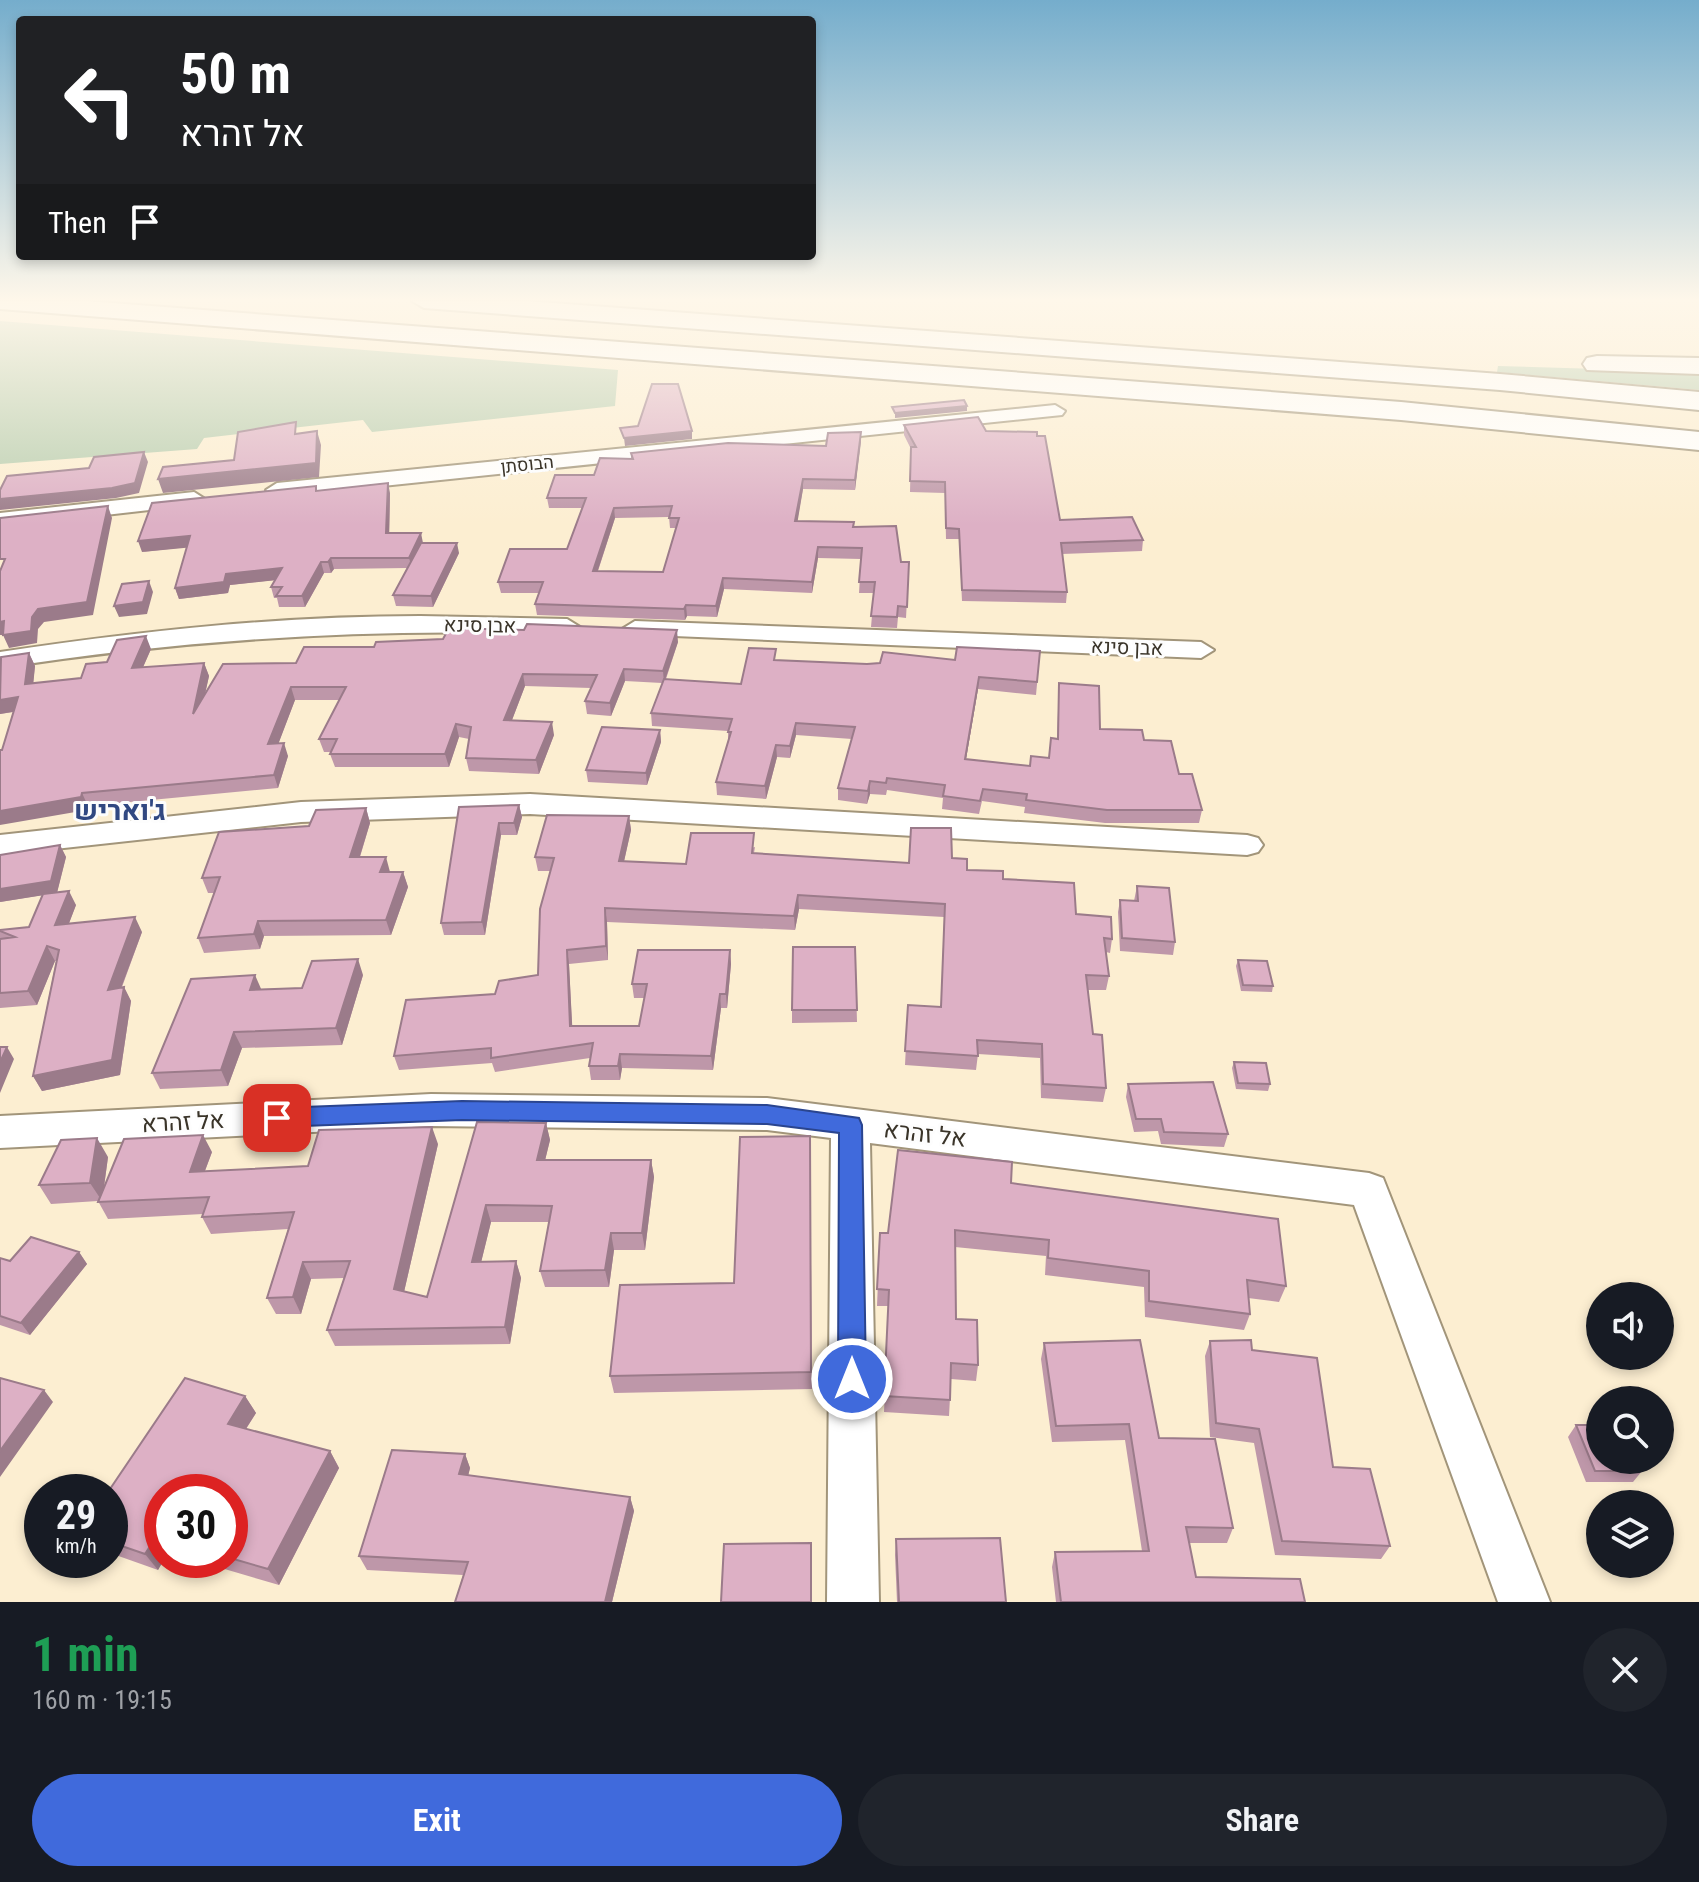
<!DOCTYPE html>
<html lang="en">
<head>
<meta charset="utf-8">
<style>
  body { margin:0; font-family:"Roboto Condensed",Heebo,sans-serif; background:#20242c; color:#f1f3f6; height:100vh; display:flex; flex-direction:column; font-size:30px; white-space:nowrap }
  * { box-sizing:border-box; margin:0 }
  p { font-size:26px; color:#9ea1a6 }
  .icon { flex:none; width:44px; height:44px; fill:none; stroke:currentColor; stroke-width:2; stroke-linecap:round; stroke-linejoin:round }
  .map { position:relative; height:1602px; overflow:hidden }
  .side { display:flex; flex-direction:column; background:#171b24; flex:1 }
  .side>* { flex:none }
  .guide { position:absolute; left:16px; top:16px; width:800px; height:244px; border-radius:8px; box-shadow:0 4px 12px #0003; background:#202124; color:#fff; overflow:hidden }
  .controls { position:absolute; left:1586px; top:1282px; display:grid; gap:16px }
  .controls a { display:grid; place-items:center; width:88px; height:88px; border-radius:50%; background:#171b24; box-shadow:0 4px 12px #0003; font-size:40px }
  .speed { position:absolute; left:24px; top:1474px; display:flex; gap:16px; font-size:40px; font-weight:700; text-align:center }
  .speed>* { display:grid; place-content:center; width:104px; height:104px; border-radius:50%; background:#171b24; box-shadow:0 4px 12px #0003; line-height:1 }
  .speed small { font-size:20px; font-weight:400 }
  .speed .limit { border:12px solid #d22; background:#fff; color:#111 }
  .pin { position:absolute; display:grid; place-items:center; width:68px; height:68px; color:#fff; margin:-34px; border-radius:16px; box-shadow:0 4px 12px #0006 }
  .me { position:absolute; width:88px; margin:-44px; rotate:0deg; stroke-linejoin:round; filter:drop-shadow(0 0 6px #0008) }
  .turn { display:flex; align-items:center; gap:28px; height:168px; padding:0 32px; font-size:36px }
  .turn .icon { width:104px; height:104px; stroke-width:2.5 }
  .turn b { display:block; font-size:56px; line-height:68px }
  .then { display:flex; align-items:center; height:76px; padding:0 32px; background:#0003; gap:16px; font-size:30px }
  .round { display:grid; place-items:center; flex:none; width:84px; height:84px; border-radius:42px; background:#20242c }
  .overview { display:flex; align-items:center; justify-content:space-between; height:136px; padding:0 32px }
  h1 { font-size:48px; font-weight:700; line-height:60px; color:#1e9e55 }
  .action { display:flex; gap:16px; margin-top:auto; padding:16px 32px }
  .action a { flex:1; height:92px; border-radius:48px; background:#406adc; color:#fff; font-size:32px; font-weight:700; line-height:92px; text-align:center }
  .action a+a { background:#20242c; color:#f1f3f6 }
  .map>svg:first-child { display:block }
  .green { fill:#b9ceb0 }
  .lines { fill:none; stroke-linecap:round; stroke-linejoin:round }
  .minor-casing { stroke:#a2957a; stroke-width:4 }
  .highway-casing { stroke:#a2957a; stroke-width:4 }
  .minor { fill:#fff; fill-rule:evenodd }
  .highway { fill:#fff; fill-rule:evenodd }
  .wall { fill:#be97a9; fill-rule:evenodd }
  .shaded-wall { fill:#9b7b8a }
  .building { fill:#ddb0c5; stroke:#9b7b8a; stroke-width:2; fill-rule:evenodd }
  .route { fill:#406adc; stroke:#2a458f; stroke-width:2 }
  .labels { text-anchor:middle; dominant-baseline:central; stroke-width:6; stroke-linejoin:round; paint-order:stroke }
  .far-street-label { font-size:18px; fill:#3a3429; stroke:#fdfdfd }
  .street-label { font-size:20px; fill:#3a3429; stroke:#fdfdfd }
  .near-street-label { font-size:24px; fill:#3a3429; stroke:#fdfdfd }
  .district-label { font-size:28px; font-weight:bold; fill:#314881; stroke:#fdfdfd }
</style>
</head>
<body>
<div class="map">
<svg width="1699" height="1602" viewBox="0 0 1699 1602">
  <rect width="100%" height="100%" fill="#fceed1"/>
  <path class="green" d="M0 321 618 370 615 406 372 432 363 420 204 438 197 449 0 464Z
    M1498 366 1699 372V390L1497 372Z"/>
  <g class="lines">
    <defs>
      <path id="minor" d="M1055 405 1065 411 1062 415 277 497 266 490 277 483Z
        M194 492 205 499 202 504 0 527V513Z
        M420 616 567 619 580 627 567 635C376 627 189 639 0 668V652C140 631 279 616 420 616Z
        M635 621 1201 642 1214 650 1201 658 626 634 622 629Z
        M530 794 1247 835 1258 838 1263 845 1258 852 1247 855 530 814 301 822 0 855V835L301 802Z
        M431 1094 767 1098 1369 1173 1383 1178 1550 1602H1498L1354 1205 870 1143 879 1602H827L831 1138 767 1130 431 1126 0 1148V1116Z"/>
      <path id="highway" d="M0 301H86L1401 402 1699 432V450L1401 420 0 309Z
        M412 301H526L1500 374 1699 392V410L1500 390 424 308Z
        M1597 356 1699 358V374L1587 370 1583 364 1587 358Z"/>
    </defs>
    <use href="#minor" class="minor-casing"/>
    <use href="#highway" class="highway-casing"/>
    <use href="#minor" class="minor"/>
    <use href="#highway" class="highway"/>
  </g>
  <path class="wall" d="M904 425 986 431 1060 520 1143 540 1142 551 1062 554 1067 592 1066 603 962 601 959 539H946L945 493 910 492 911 449 904 435Z
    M861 432 855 490 803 489 797 521 854 527 901 562H909L906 618 898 617 897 628 871 627 874 593H859L861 559 818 558 812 593 724 589 717 617 687 616 685 620 537 615 535 604 539 593H501L498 582 567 549 582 508H549L547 498 631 459V453L826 446ZM669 517 670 528H676L663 572 598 571 615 518Z
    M317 491 390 493 389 533 459 553 433 607 396 606 393 595 407 568 334 569 331 573H324L305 607H279L277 598H274L271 587 275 580 230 585 228 593 179 599 175 588 187 547 142 552Z
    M678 642 666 679 741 684 776 660 867 664 955 660 1040 651 1036 695 978 689 966 759 1030 766 1049 758 1057 739 1059 683 1100 729 1144 740 1179 774 1202 810 1199 823H1105L1024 813 1025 807 982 801 979 814 942 809 943 798 887 790 886 795 870 794 867 804 838 800V788L852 739 796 735 790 758 777 757 766 799 717 795 716 782 728 742V731L652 726 651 713 662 683 625 681 611 716 587 714 585 701 591 688 525 686 512 720 554 735 539 774 469 771 466 758 469 739 459 737 449 767H335L330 754 331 752H324L319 739 339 700H295L278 744 288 756 278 788 88 806 87 810 2 750 13 712 0 714V665L29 653 35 666 33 683 81 678 107 662 151 649 143 667 204 663 209 676 205 693 296 663 374 647Z
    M660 730 661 742 647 785 588 782 586 770Z
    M519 805 522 817 517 835H501L485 935H444L441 923 459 807Z
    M366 808 370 823 360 857 390 872H403L408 887 391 935 264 936 260 949 204 953 198 938 214 893H208L202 878 309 826Z
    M629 816 631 830 624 861 686 864 755 847 754 853 909 863 952 858 967 870 1003 879 1076 914 1112 939 1110 953 1106 952 1109 976 1106 990H1088L1093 1034 1106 1088 1103 1102 1041 1098 1040 1058 978 1054 976 1070 905 1065 908 1005 941 1007 944 917 799 909 795 930 607 922 608 960 569 964 572 1026H639L645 998H634L632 984 730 950 731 964 727 1008H721L713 1070 622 1068 620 1080H591L589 1066 590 1058 495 1072 492 1063 399 1070 394 1056 495 994 538 975 550 871H538L535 857Z
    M60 845 66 857 57 892 76 905 69 923 142 932 122 987H124L131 1001 120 1075 42 1091 33 1076 56 961H55L37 1005 0 1008V930L29 927 43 895 0 902Z
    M1137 886 1175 942 1173 955 1120 951 1118 912 1120 900 1134 901Z
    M855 947 857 1022 792 1023V1010Z
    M1238 960 1273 986 1272 992 1241 991 1236 966Z
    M363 975 342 1045 242 1048 228 1086 160 1089 152 1073 261 989 302 988Z
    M1234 1062 1270 1084 1268 1091 1236 1089 1232 1068Z
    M1128 1084 1228 1134 1224 1147 1161 1144 1158 1131 1134 1132 1126 1097Z
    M477 1122 546 1123 550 1140 545 1160H651L654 1177 645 1250H614L609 1287H545L540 1271 549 1222H491L481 1262 516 1261 521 1278 510 1344 335 1346 327 1330 344 1278 311 1279 301 1314H276L267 1298 288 1229 211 1234 202 1217 203 1214 108 1219 98 1201 51 1204 39 1185 108 1157 104 1187 212 1152 205 1171 308 1166 438 1144 404 1292 427 1297Z
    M810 1136 812 1389 614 1393 610 1376 734 1283Z
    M1011 1183 1286 1286 1279 1302 1248 1298 1250 1314 1244 1330 1145 1317 1144 1287 1045 1275 1046 1256 955 1247 956 1319 978 1365 976 1381 951 1379 949 1416 884 1412 889 1306H877L880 1233H888Z
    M79 1252 87 1264 30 1335 0 1325V1258L10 1261Z
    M1210 1341 1252 1350 1333 1467 1390 1546 1381 1559 1275 1555 1254 1443 1210 1437 1205 1356Z
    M1044 1343 1159 1438 1233 1528 1227 1543H1189L1196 1577 1305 1602H1056L1052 1567 1055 1552 1142 1551 1125 1440 1052 1442 1041 1359Z
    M245 1396 256 1413 246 1429 330 1451 339 1468 279 1585 194 1560H230V1492H162V1560L158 1570 110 1553V1492Z
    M1576 1425 1642 1471 1633 1482H1586L1568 1437Z
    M465 1454 470 1468 468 1476 630 1497 634 1511 612 1602H455L463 1575 367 1570 359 1556Z
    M896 1539 1006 1602H897L895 1555Z"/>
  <path class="shaded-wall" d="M967 406V411L895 418V413Z
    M317 431 321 445 319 477 163 493 158 479 316 463Z
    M692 431V439L625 446 624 438Z
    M861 432V442L855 490V480Z
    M144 452 148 462 139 493 116 498 0 510V499Z
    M803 479V489L796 531 795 521Z
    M388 483 390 493 389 543 386 533Z
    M108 506 112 518 93 615 44 622 38 629 37 643 9 648 3 635H0V622L32 617Z
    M614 508 615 518 594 582 593 571Z
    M421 533 423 543 412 568 409 558Z
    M190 536 194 547 142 552 138 541Z
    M457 543 459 553 433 607 431 596Z
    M818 547V558L812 593V582Z
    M331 558 334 569 331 573 328 562Z
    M321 562 324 573 305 607 302 596Z
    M282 568 286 579 230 585 228 593 179 599 175 588 226 574Z
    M723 578 724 589 717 617 716 606Z
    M149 581 153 592 147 614 119 617 114 606Z
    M686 605 687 616 685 620 684 609Z
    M677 630 678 642 664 683 663 671Z
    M146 636 151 649 137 681 132 668Z
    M29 653 35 666 32 697 25 684Z
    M204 663 209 676 198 727 193 714Z
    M624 669 625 681 611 716 610 703Z
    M523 674 525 686 507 733 504 720Z
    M979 677 978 689 964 771 965 759Z
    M291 687 295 700 273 758 268 744Z
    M18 697 24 710 0 714V700Z
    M552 722 554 735 539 774 536 760Z
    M796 723V735L790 758V746Z
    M456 724 459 737 449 767 445 754Z
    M660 730 661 742 647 785 646 773Z
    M284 743 288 756 278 788 274 775Z
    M776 745 777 757 766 799 765 786Z
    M870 781V794L867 804 868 791Z
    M82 793 88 806 87 810 0 825V811Z
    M519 805 522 817 517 835 514 823Z
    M366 808 370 823 355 872 350 857Z
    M629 816 631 830 621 875 619 861Z
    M499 823 501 835 485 935 482 922Z
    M60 845 66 857 57 893 0 902V889Z
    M386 857 390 872H380Z
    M403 872 408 887 391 935 386 920Z
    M69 891 76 905 63 939 55 925Z
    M798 895 799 909 795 930 794 916Z
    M605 908 607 922 608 960 606 946Z
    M135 917 142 932 115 1004 108 990Z
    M258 921 264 936 260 949 254 934Z
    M47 946 55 961 37 1005 28 991Z
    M567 950 569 964 573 1041 570 1026Z
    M730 950 731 964 727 1008 726 994Z
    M358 959 363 975 342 1045 336 1028Z
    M255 975 262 991 250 990Z
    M124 987 131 1001 120 1075 42 1091 33 1076Z
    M720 994 721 1008 713 1070 711 1056Z
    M234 1032 242 1048 228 1086 221 1070Z
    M7 1047 14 1059 0 1093V1062Z
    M620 1054 622 1068 620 1080 618 1066Z
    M546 1123 550 1140 541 1177 537 1160Z
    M432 1127 438 1144 401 1305 394 1289Z
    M203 1135 212 1152 198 1189 190 1172Z
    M97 1138 108 1157 102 1201 90 1183Z
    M651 1160 654 1177 645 1250 642 1233Z
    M486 1205 491 1222 477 1279 472 1262Z
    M611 1233 614 1250 609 1287 605 1270Z
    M79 1252 87 1264 30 1335 21 1323Z
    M516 1261 521 1278 510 1344 505 1327Z
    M303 1262 311 1279 301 1314 293 1297Z
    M44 1390 53 1402 0 1477V1451Z
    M245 1396 256 1413 238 1441 228 1424Z
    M330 1451 339 1468 279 1585 268 1569Z
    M465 1454 470 1468 465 1488 459 1474Z
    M630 1497 634 1511 612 1602H605Z
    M156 1537 162 1545V1560H164L158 1570 145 1554Z"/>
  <path class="building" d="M652 384H678L692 431 624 438 620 428 638 426Z
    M964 400 967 406 895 413 892 407Z
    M978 417 986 431 1037 432V436H1045L1060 520 1132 517 1143 540 1061 543 1067 592 962 590 959 529 946 528 945 482 910 481 911 447H916L904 425Z
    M296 422 295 434 317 431 316 463 158 479 163 467 234 460 238 432Z
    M861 432 855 480 803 479 795 521 854 522 853 527 896 526 901 562H909L907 607 898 606 897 617 871 616 875 582H859L862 548 818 547 812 582 723 578 716 606 686 605 684 609 535 604 543 582H498L510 549H567L586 498H547L555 475H594L600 458 633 459 631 453 728 443 826 446 828 433ZM672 506 669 518H679L663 572 593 571 614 508Z
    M144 452 135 483 112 488 0 499V490L7 476 89 468 94 457Z
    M388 483 386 533H421L409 558H331L328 562H321L302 596H276L282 587H271L282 568 226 574 224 582 175 588 190 536 138 541 152 503 316 486V491Z
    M108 506 87 602 38 609 32 617 31 631 3 635 4 621 0 622V571L5 559H0V518Z
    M421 543H457L431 596 393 595Z
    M149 581 143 602 114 606 122 584Z
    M527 624 677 630 663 671 624 669 610 703 585 701 597 675 523 674 504 720 552 722 536 760 466 758 471 727 456 724 445 754H330L337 739H319L346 687H291L268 744 284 743 274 775 82 793 81 797 0 811V750H2L18 697 0 700 1 657 29 653 25 684 81 678 86 664 107 662 117 640 146 636 132 668 204 663 193 714 223 664 296 663 304 647H374L376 642 443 639 449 628 524 630Z
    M957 647 1040 651 1037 682 979 677 965 759 1030 766 1031 756 1049 758 1051 738 1058 739 1059 683 1099 686 1100 729 1142 730 1144 740 1171 741 1179 774H1192L1202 810H1107L1026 800 1027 794 983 789 980 801 943 796 945 785 887 778 886 783 870 781 868 791 838 788 855 727 796 723 790 746 776 745 765 786 716 782 731 732H728L732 719 651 713 664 679 741 684 749 648 776 649 774 660 867 664 880 663 883 652 955 660Z
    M602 727 660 730 646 773 586 770Z
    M519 805 514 823H499L482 922 441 923 459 807Z
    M366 808 350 857H386L380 872H403L386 920 258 921 254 934 198 938 220 877 202 878 219 832 309 826 316 810Z
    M547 815 629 816 619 861 686 864 691 833H754L752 853 909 863 911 828H951L952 858 967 859V870L1003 871V879L1074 883 1076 914 1111 917 1112 939 1104 938 1109 976 1086 975 1093 1034 1102 1035 1106 1088 1043 1084 1042 1044 977 1040 978 1056 905 1051 908 1005 941 1007 945 904 798 895 794 916 605 908 606 946 567 950 570 1026H639L647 984H632L638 950H730L726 994H720L711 1056 620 1054 618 1066H589L593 1043 491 1058V1048L394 1056 406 1000 495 994 499 981 538 975 540 909 554 858 535 857Z
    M60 845 51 881 0 889V855Z
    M1137 886 1169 888 1175 942 1122 938 1120 900 1138 901Z
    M69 891 55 925 135 917 108 990 124 987 112 1060 33 1076 59 950 47 946 28 991 0 993V939L15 937 0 931V930L29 927 43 894Z
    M793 947H855L857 1010H792Z
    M358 959 336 1028 234 1032 221 1070 152 1073 191 979 255 975 250 990 302 988 312 961Z
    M1238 960 1267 961 1273 986 1243 985Z
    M0 1047H7L0 1062Z
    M1234 1062 1266 1063 1270 1084 1238 1083Z
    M1213 1082 1228 1134 1164 1132 1161 1119H1136L1128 1084Z
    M477 1122 546 1123 537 1160H651L642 1233H611L605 1270 540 1271 552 1206 486 1205 472 1262 516 1261 505 1327 327 1330 350 1261 303 1262 293 1297 267 1298 294 1212 202 1217 209 1197 98 1202 124 1139 203 1135 190 1172 308 1166 319 1130 432 1127 394 1289 427 1297Z
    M810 1136 811 1372 610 1376 620 1285 734 1283 740 1137Z
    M97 1138 90 1183 39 1185 61 1140Z
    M898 1150 1012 1162 1011 1183 1278 1219 1286 1286 1247 1280 1250 1314 1149 1301V1271L1048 1258 1049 1240 955 1230 956 1319 977 1320 978 1365 951 1363 950 1400 884 1396 889 1290 877 1289 880 1233H888Z
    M31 1237 79 1252 21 1323 0 1316V1258L10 1261Z
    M1140 1340 1159 1438 1215 1439 1233 1528 1186 1527 1196 1577 1300 1579 1305 1602H1061L1055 1552 1149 1551 1129 1424 1056 1426 1044 1343Z
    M1251 1340 1252 1350 1317 1358 1333 1467 1370 1469 1390 1546 1282 1541 1259 1429 1216 1423 1210 1341Z
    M0 1378 44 1390 0 1451Z
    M185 1378 245 1396 228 1424 330 1451 268 1569 230 1558V1492H162V1538L156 1537 145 1554 110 1542V1492H108Z
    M1576 1425H1600V1460H1638L1642 1471H1595Z
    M392 1450 465 1454 459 1474 630 1497 605 1602H455L468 1562 359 1556Z
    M1000 1538 1006 1602H899L896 1539Z
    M811 1543V1602H721L724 1544Z"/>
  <linearGradient id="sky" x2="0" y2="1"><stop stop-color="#75adcc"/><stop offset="0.57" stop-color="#fef7ea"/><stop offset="1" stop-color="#fef7ea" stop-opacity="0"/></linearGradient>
  <rect width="1699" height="525" fill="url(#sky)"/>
  <path class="route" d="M462 1101 767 1105 859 1118 862 1125 866 1379 862 1389 852 1393 842 1389 838 1379 839 1133 767 1124 462 1120 277 1127 269 1124 266 1118 269 1111 277 1108Z"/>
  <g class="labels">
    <g class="far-street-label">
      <text transform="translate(527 464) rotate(-6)">הבוסתן</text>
    </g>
    <g class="street-label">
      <text transform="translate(480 625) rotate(1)">אבן סינא</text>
      <text transform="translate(1127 647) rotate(2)">אבן סינא</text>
    </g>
    <g class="near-street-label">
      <text transform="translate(183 1122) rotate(-3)">אל זהרא</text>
      <text transform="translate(925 1134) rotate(7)">אל זהרא</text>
    </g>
    <g class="district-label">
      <text x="120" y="810">ג'ואריש</text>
    </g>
  </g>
</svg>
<div class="controls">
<a><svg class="icon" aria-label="sound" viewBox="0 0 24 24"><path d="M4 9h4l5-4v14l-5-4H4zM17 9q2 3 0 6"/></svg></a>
<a><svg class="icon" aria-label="search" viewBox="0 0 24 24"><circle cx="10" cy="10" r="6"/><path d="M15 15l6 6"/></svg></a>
<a><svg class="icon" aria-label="layers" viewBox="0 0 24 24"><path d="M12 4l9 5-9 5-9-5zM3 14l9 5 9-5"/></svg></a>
</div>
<div class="speed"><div>29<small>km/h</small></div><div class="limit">30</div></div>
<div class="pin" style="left:277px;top:1118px;background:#d93025"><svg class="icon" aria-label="arrive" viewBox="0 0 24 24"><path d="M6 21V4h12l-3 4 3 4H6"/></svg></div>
<svg class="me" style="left:852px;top:1379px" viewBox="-20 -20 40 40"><circle r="17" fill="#406adc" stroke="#fff" stroke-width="3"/><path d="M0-11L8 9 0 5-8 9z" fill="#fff"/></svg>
<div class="guide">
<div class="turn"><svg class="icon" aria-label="left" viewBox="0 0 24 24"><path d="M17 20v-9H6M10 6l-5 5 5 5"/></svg><div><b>50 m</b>אל זהרא</div></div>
<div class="then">Then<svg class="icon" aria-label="arrive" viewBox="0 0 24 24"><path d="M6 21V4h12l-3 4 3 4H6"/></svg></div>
</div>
</div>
<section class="side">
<div class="overview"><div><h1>1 min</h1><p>160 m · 19:15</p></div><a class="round"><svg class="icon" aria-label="close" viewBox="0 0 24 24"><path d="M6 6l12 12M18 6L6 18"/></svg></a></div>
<div class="action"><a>Exit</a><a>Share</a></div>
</section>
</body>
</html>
